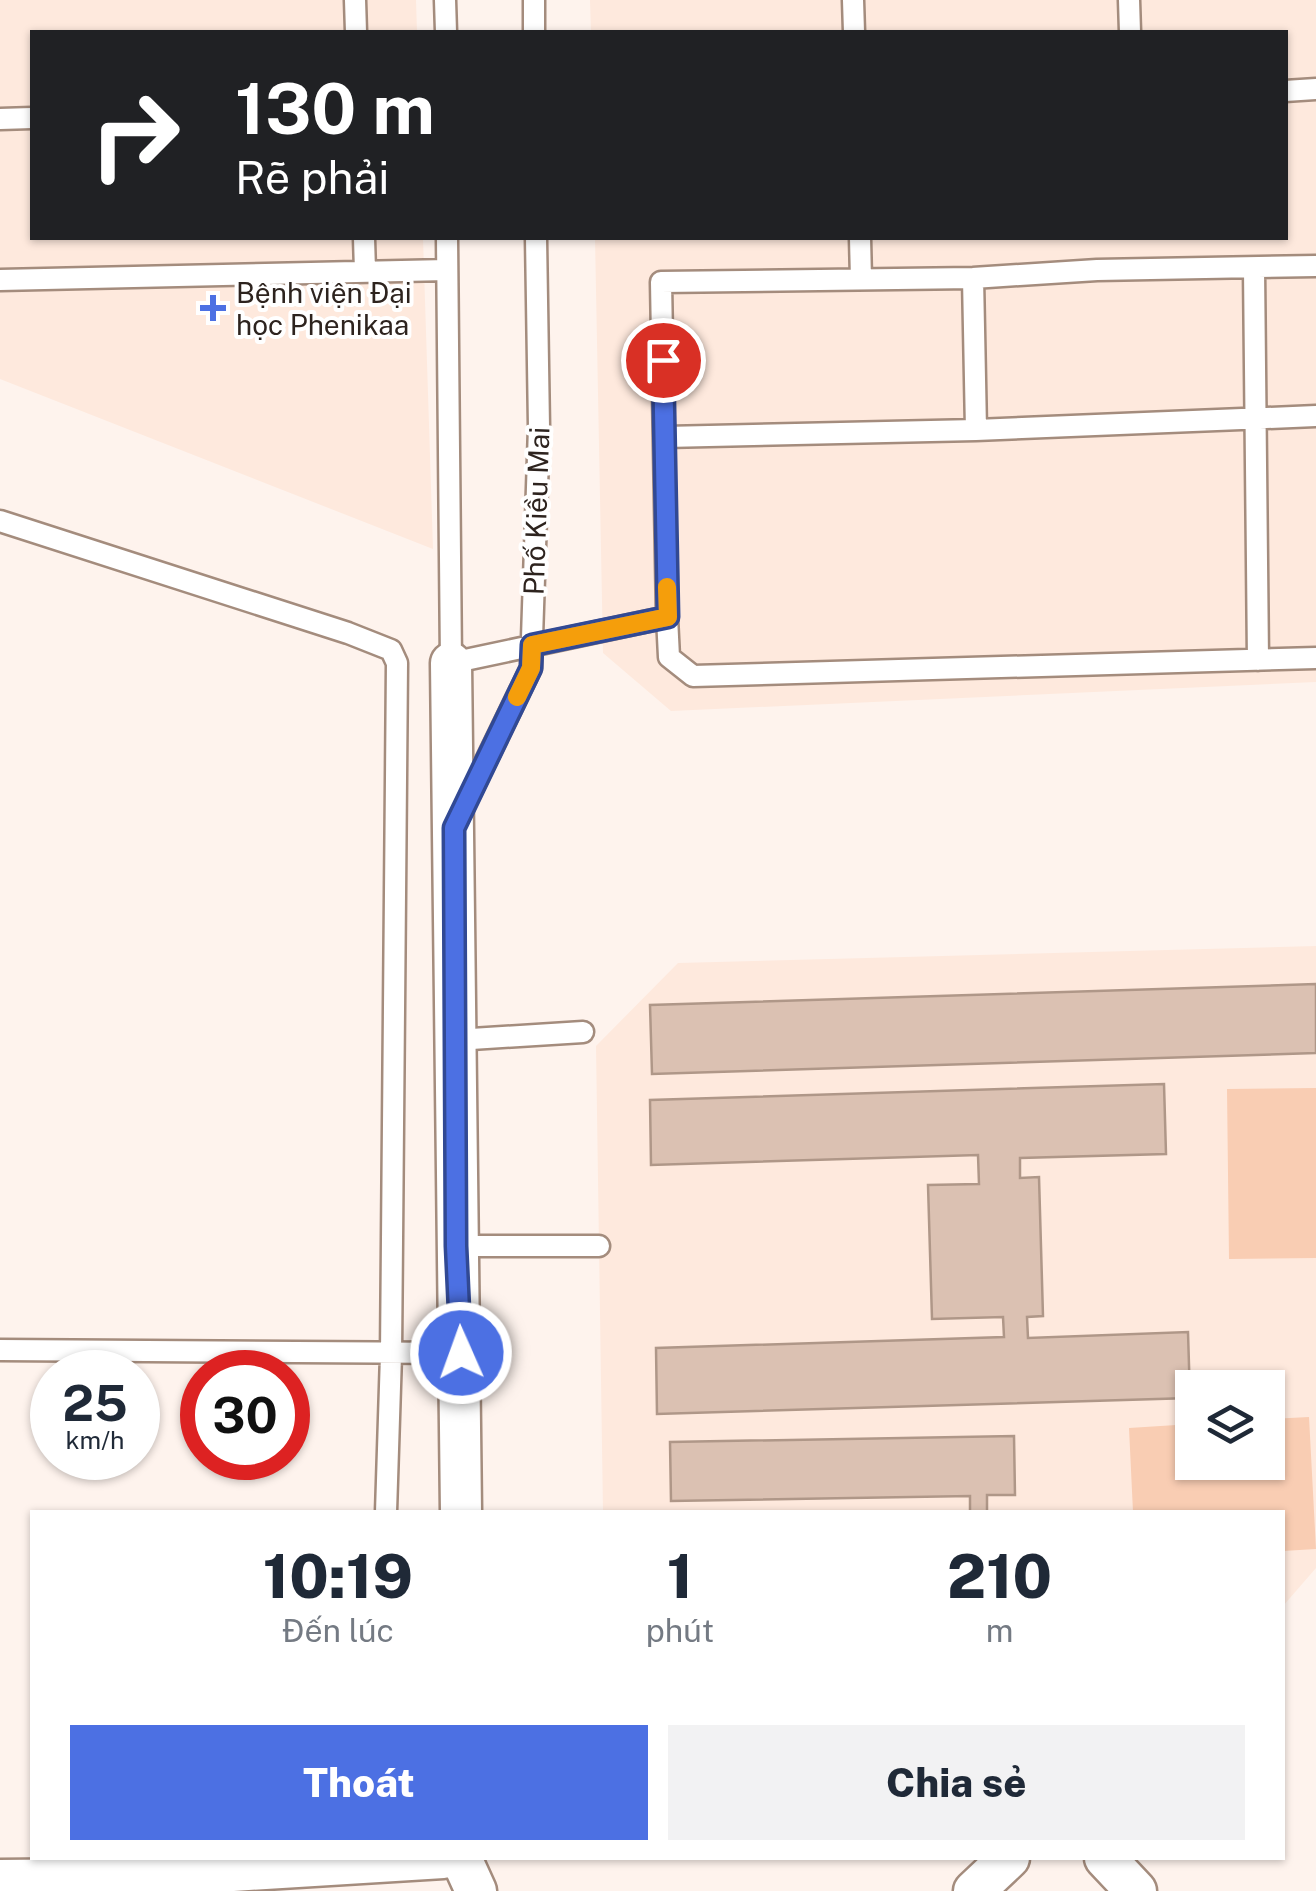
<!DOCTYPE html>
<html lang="vi">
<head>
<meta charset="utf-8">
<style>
  body { margin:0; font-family:"Public Sans",sans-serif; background:#f2f2f3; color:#1f2937; height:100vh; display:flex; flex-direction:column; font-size:38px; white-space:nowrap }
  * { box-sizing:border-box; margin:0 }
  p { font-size:32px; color:#747a83 }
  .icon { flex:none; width:55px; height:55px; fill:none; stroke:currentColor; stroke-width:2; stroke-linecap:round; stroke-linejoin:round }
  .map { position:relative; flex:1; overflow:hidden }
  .sheet { position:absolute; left:30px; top:1510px; width:1255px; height:350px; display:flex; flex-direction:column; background:#fff; border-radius:0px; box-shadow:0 2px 8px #0004 }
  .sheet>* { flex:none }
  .top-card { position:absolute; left:30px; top:30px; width:1258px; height:210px; border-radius:0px; box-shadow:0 2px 8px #0004; background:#202124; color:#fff; overflow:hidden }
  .controls { position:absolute; left:1175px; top:1370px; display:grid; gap:20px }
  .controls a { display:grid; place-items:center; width:110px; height:110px; border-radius:0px; background:#fff; box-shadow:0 2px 8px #0004; font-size:50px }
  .speed { position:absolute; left:30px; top:1350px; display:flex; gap:20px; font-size:50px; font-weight:700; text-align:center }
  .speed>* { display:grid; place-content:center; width:130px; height:130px; border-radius:50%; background:#fff; box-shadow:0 2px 8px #0004; line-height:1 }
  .speed small { font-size:25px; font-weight:400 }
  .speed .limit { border:15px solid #d22; background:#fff; color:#111 }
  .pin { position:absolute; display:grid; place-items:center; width:85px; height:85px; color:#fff; margin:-42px; border:5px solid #fff; border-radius:50%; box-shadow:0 2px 10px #0007 }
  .me { position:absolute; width:110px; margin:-55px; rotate:358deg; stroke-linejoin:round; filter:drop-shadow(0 0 8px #0008) }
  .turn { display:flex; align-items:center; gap:35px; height:210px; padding:0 40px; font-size:45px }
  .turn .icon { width:130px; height:130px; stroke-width:2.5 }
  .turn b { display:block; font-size:70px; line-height:85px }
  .eta { display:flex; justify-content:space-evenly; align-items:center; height:170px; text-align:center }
  .eta b { font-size:60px; font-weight:800; line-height:70px }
  .button { display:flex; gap:20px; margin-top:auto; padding:20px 40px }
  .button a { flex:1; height:115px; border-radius:0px; background:#4c70e3; color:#fff; font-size:40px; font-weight:800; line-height:115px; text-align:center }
  .button a+a { background:#f2f2f3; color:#1f2937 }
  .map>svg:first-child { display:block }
  .built { fill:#fee9dd; fill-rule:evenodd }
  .green { fill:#f9cdb3 }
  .building { fill:#dbc1b2; stroke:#af9788; stroke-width:2.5 }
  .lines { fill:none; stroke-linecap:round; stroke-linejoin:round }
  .service-casing { stroke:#a48c7d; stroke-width:25 }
  .minor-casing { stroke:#a48c7d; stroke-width:45 }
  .service { stroke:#fff; stroke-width:20 }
  .minor { stroke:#fff; stroke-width:40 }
  .route-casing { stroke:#314994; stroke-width:25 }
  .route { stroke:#4c70e3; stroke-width:18 }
  .slow { stroke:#f59e0b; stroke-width:18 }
  .poi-dot { fill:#4c70e3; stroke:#fff; stroke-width:4 }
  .labels { text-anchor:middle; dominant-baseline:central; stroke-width:8; stroke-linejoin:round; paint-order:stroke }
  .poi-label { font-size:28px; fill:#2d231e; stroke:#fff; text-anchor:start }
  .street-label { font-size:28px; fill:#2d231e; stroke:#fff }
</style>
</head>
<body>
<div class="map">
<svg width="1316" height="1891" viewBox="0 0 1316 1891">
  <rect width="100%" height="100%" fill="#fef3ed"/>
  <path class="built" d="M0 0H416L417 32H32V238H423L433 549 0 379Z
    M590 0H1316V682L671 711 603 653 595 238H1285V32H591Z
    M1316 946V1568L1283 1606 1282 1512H603L596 1046 678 963ZM1192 1388H1268V1462H1192Z"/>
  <path class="green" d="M1316 1088V1258L1229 1259 1227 1089Z
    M1309 1417 1316 1549 1283 1551 1282 1512H1133L1129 1428 1192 1424V1462H1268V1419Z"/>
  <path class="building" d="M1316 984V1053L652 1074 650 1005Z
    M1164 1084 1166 1154 1020 1158V1178L1039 1177 1043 1316 1027 1317 1028 1338 1188 1332 1190 1398 657 1414 656 1348 1004 1337 1003 1317 932 1319 928 1185 979 1184 978 1155 651 1165 650 1100Z
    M1014 1436 1015 1495H987V1512H970V1496L671 1501 670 1442Z"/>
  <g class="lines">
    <defs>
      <path id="service" d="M355 0 356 32
        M445 0 446 32
        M534 0V32
        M853 0 854 32
        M1129 0 1130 32
        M1285 91 1316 89
        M0 119 32 118
        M364 238 365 271
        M447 238 451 663 667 617 669 657 693 676 1316 658
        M860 238 861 279
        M1254 269 1258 660
        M973 278 976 430
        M0 280 447 270
        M665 437 976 430 1316 416
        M0 521 348 633 391 650 397 663 391 1355 386 1512
        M667 617 661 282 973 278 1097 270 1316 266
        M460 814 531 668 539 427 536 238
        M456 1040 583 1032
        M457 1246H599
        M0 1350 461 1353"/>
      <path id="minor" d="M451 663 461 1512
        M461 1858 476 1891
        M1105 1858 1136 1891
        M0 1880 104 1879 443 1858
        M974 1891 1009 1858"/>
    </defs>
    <use href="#service" class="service-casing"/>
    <use href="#minor" class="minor-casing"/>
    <use href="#service" class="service"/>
    <use href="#minor" class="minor"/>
  </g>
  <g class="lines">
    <defs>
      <path id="route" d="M461 1353 456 1246 454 828 531 668 532 645 668 617 663 360"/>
    </defs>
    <use href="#route" class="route-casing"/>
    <use href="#route" class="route"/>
    <path class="slow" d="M517 697 531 668 532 645 668 617 667 587"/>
  </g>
  <path class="poi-dot" d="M208 293h10v10h10v10h-10v10h-10v-10h-10v-10h10z"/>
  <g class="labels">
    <g class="poi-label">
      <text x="236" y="292">Bệnh viện Đại<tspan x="236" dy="32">học Phenikaa</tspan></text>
    </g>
    <g class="street-label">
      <text transform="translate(536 511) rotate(-88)">Phố Kiều Mai</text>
    </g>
  </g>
</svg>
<div class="controls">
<a><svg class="icon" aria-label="layers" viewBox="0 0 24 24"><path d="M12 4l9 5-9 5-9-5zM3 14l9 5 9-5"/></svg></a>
</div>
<div class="speed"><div>25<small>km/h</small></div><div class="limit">30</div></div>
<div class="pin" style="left:663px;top:360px;background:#d93025"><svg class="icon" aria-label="arrive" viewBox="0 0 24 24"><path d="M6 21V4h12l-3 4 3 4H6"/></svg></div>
<svg class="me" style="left:461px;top:1353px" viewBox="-20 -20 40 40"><circle r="17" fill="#4c70e3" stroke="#fff" stroke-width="3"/><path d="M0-11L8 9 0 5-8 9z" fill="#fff"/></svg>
<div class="top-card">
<div class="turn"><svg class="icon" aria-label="right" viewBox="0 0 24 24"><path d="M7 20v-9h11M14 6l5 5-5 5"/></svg><div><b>130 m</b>Rẽ phải</div></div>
</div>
<section class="sheet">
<div class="eta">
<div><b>10:19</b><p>Đến lúc</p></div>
<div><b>1</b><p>phút</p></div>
<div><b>210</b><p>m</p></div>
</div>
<div class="button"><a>Thoát</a><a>Chia sẻ</a></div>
</section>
</div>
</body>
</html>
